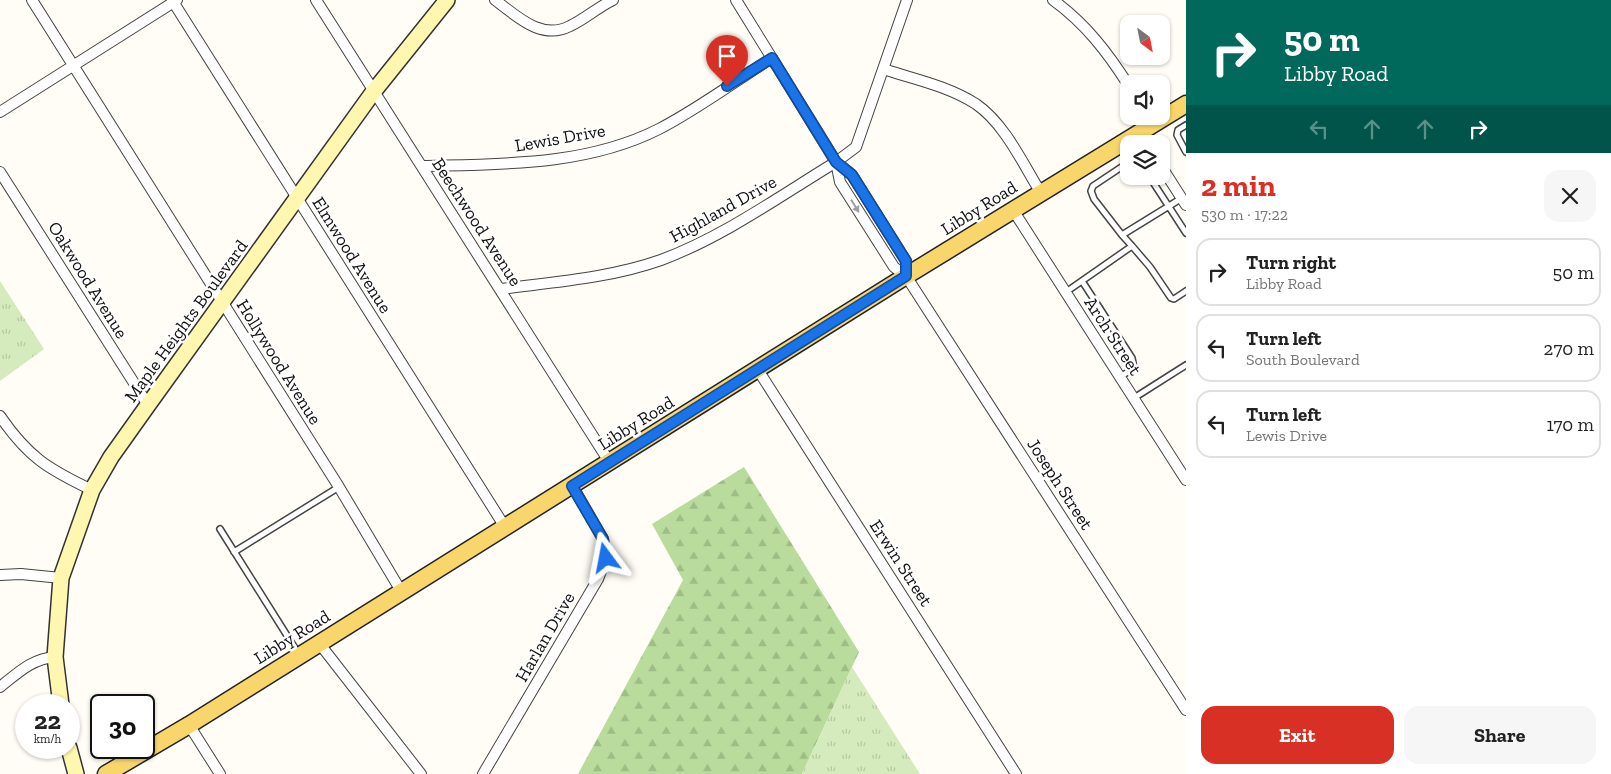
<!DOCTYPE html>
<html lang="en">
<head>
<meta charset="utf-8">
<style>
  body { margin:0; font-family:"Zilla Slab",serif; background:#f6f6f6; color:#222; height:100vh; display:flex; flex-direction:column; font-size:19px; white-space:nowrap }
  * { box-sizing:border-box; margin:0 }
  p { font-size:16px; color:#767676 }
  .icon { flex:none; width:28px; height:28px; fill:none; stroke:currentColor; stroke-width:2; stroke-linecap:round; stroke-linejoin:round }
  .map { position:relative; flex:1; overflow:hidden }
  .drawer { display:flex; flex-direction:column; background:#fff; width:425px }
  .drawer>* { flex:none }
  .banner { background:#00695c; color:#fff; overflow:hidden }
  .needle { width:32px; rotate:148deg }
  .tools { position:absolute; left:1120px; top:15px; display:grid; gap:10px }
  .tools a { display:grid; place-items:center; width:50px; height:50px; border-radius:10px; background:#fff; box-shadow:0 1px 4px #0004; font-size:25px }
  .speed { position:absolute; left:15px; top:694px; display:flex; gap:10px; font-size:25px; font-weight:700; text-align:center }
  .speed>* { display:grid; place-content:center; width:65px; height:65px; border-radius:50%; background:#fff; box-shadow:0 1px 4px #0004; line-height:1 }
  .speed small { font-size:12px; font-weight:400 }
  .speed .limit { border:2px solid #111; border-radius:8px; background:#fff; color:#111 }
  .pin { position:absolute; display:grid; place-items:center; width:42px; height:42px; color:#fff; margin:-51px -21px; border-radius:50% 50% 50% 0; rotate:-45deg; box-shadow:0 0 5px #0007 }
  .pin .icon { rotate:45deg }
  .me { position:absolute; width:55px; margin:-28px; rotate:347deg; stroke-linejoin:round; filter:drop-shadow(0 0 4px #0008) }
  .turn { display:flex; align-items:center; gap:18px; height:105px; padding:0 15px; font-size:22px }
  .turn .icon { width:65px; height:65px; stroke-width:2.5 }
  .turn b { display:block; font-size:35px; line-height:42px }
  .lanes { display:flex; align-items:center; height:48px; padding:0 15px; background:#0003; justify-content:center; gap:25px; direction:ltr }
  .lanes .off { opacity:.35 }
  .round { display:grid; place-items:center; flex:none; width:52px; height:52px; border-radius:15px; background:#f6f6f6 }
  .summary { display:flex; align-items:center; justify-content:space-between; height:85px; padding:0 15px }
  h1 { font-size:30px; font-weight:700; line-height:38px; color:#d93025 }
  .button { display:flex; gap:10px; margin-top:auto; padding:10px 15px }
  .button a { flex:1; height:58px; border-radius:15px; background:#d93025; color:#fff; font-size:20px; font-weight:700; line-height:58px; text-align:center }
  .button a+a { background:#f6f6f6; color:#222 }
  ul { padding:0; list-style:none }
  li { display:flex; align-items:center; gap:15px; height:68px; margin:0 10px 8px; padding:0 5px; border:2px solid #e0e0e0; border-radius:15px }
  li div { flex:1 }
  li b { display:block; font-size:19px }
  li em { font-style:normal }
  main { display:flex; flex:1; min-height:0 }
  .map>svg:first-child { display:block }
  .forest { fill:url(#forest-firs) }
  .park { fill:url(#park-tufts) }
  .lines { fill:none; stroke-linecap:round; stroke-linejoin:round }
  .lane-casing { stroke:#444; stroke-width:8 }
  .street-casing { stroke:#444; stroke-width:12 }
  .secondary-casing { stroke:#333; stroke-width:18 }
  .primary-casing { stroke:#222; stroke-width:19 }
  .lane { stroke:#fff; stroke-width:5 }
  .street { stroke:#fff; stroke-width:10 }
  .secondary { stroke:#fff6b0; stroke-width:15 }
  .primary { stroke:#f9d66b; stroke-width:16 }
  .oneway { fill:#a0a0a0 }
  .route-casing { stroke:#114b97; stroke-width:12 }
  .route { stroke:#1a73e8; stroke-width:9 }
  .labels { text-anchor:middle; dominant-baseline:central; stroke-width:5; stroke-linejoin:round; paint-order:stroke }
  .street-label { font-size:18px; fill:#111; stroke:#fff }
</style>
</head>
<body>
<main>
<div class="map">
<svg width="1186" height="774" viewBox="0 0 1186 774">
  <defs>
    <pattern id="forest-firs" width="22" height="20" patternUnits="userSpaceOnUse" patternTransform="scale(1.25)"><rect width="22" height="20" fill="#b9dc9c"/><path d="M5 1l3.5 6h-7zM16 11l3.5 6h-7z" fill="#9ebc85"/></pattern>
    <pattern id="park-tufts" width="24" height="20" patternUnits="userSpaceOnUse" patternTransform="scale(1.25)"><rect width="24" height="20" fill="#d5ebbd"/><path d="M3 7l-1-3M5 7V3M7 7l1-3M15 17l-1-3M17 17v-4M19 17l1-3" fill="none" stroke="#b6c8a1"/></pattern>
  </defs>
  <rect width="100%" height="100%" fill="#fffdf5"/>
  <path class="forest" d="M744 467 859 652 802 774H578L683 580 652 524Z"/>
  <path class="park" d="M0 281 44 349 0 381Z
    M852 667 920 774H802Z"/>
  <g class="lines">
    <defs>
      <path id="lane" d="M1186 125 1178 130 1177 135 1186 152
        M1149 176 1186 233
        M1122 235 1094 199 1091 191 1093 186 1129 162
        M1132 246 1150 267 1171 298 1174 299 1186 291
        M1082 281 1132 358 1134 368 1120 377
        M1066 292 1132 246 1122 235 1182 198
        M1134 398 1186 365
        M220 529 298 653
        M234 552 339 487"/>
      <path id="street" d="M32 0 339 487 401 591
        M172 0 505 527
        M316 0 610 463
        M495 0C517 16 541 41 570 26 585 19 598 7 613 0
        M736 0 836 162 852 175 906 261V276
        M1053 0C1086 24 1108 53 1129 86
        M883 69C914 79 948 86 976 104 1005 124 1023 164 1041 193
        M0 112 177 0
        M1140 132 1147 144
        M836 162 840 182 894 267 906 276 1186 710
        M422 166C502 164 586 166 659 129 698 109 735 81 772 58
        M1161 166 1186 205
        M0 172 148 405
        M1013 210 1186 480
        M501 289C554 282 610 278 661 260 723 237 780 196 836 162L856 147 907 0
        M758 370 1016 774
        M0 416C28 457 48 469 92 490
        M0 575 21 574 61 578
        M319 643 421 774
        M0 687C18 673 31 659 55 657
        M189 725 220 774
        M483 774 598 579 606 558 603 539 573 487"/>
      <path id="secondary" d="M61 705 55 657 61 578 92 490 111 457 148 405 374 91 447 0
        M69 748 76 774"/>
      <path id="primary" d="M106 774 189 725 906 276 1186 104"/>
    </defs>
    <use href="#lane" class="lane-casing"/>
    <use href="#street" class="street-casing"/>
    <use href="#secondary" class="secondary-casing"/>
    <use href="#primary" class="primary-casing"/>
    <use href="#lane" class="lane"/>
    <use href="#street" class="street"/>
    <use href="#secondary" class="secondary"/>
    <use href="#primary" class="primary"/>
  </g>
  <defs><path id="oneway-solid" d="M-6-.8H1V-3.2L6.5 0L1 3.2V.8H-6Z" transform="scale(1.25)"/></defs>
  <use class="oneway" href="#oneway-solid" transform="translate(855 206) rotate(58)"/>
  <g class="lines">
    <defs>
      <path id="route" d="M606 558 603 539 572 486 906 276V261L852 175 836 162 772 58 727 86"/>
    </defs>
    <use href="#route" class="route-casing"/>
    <use href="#route" class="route"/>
  </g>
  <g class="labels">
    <g class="street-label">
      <text transform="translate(560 138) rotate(-10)">Lewis Drive</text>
      <text transform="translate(979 208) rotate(-32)">Libby Road</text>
      <text transform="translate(723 209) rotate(-29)">Highland Drive</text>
      <text transform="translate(477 222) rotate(57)">Beechwood Avenue</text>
      <text transform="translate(352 255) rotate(58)">Elmwood Avenue</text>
      <text transform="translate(88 280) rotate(58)">Oakwood Avenue</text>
      <text transform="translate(186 321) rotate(-54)">Maple Heights Boulevard</text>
      <text transform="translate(1113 336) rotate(57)">Arch Street</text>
      <text transform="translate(279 362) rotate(58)">Hollywood Avenue</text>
      <text transform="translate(636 423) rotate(-32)">Libby Road</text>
      <text transform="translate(1060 484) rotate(57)">Joseph Street</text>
      <text transform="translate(901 563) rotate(57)">Erwin Street</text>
      <text transform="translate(292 637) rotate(-32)">Libby Road</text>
      <text transform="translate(545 637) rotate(-60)">Harlan Drive</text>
    </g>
  </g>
</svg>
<div class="tools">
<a><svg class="needle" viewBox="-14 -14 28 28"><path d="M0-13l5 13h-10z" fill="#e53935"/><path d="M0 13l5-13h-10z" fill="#767676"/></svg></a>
<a><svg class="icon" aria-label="sound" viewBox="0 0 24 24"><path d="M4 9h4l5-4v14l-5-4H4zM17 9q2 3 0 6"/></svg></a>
<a><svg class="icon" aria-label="layers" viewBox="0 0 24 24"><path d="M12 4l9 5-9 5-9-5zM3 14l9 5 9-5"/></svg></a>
</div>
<div class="speed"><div>22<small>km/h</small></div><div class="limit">30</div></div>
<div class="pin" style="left:727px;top:86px;background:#d93025"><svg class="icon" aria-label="arrive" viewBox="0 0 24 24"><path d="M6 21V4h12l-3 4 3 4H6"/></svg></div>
<svg class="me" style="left:606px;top:558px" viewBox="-20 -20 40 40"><path d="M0-17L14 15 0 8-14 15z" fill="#1a73e8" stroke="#fff" stroke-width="4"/></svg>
</div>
<section class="drawer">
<div class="banner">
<div class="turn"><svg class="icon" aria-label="right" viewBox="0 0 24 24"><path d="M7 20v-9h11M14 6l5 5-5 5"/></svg><div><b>50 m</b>Libby Road</div></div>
<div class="lanes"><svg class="icon off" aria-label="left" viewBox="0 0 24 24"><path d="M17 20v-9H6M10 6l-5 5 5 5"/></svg><svg class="icon off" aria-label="ahead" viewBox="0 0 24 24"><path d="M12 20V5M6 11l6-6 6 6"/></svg><svg class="icon off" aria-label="ahead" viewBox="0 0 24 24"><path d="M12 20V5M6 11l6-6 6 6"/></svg><svg class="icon" aria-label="right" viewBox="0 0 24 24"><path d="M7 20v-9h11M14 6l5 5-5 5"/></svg></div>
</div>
<div class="summary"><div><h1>2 min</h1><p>530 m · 17:22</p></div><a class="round"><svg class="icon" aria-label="close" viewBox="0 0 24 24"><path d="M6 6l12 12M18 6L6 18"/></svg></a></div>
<ul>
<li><svg class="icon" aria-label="right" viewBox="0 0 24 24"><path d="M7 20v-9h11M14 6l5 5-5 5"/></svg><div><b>Turn right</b><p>Libby Road</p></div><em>50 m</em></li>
<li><svg class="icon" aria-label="left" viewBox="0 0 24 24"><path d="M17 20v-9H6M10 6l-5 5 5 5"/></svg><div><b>Turn left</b><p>South Boulevard</p></div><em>270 m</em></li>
<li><svg class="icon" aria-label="left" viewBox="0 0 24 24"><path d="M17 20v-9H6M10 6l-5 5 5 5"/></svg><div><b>Turn left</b><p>Lewis Drive</p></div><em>170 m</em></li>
</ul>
<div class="button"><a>Exit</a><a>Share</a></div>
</section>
</main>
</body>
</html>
